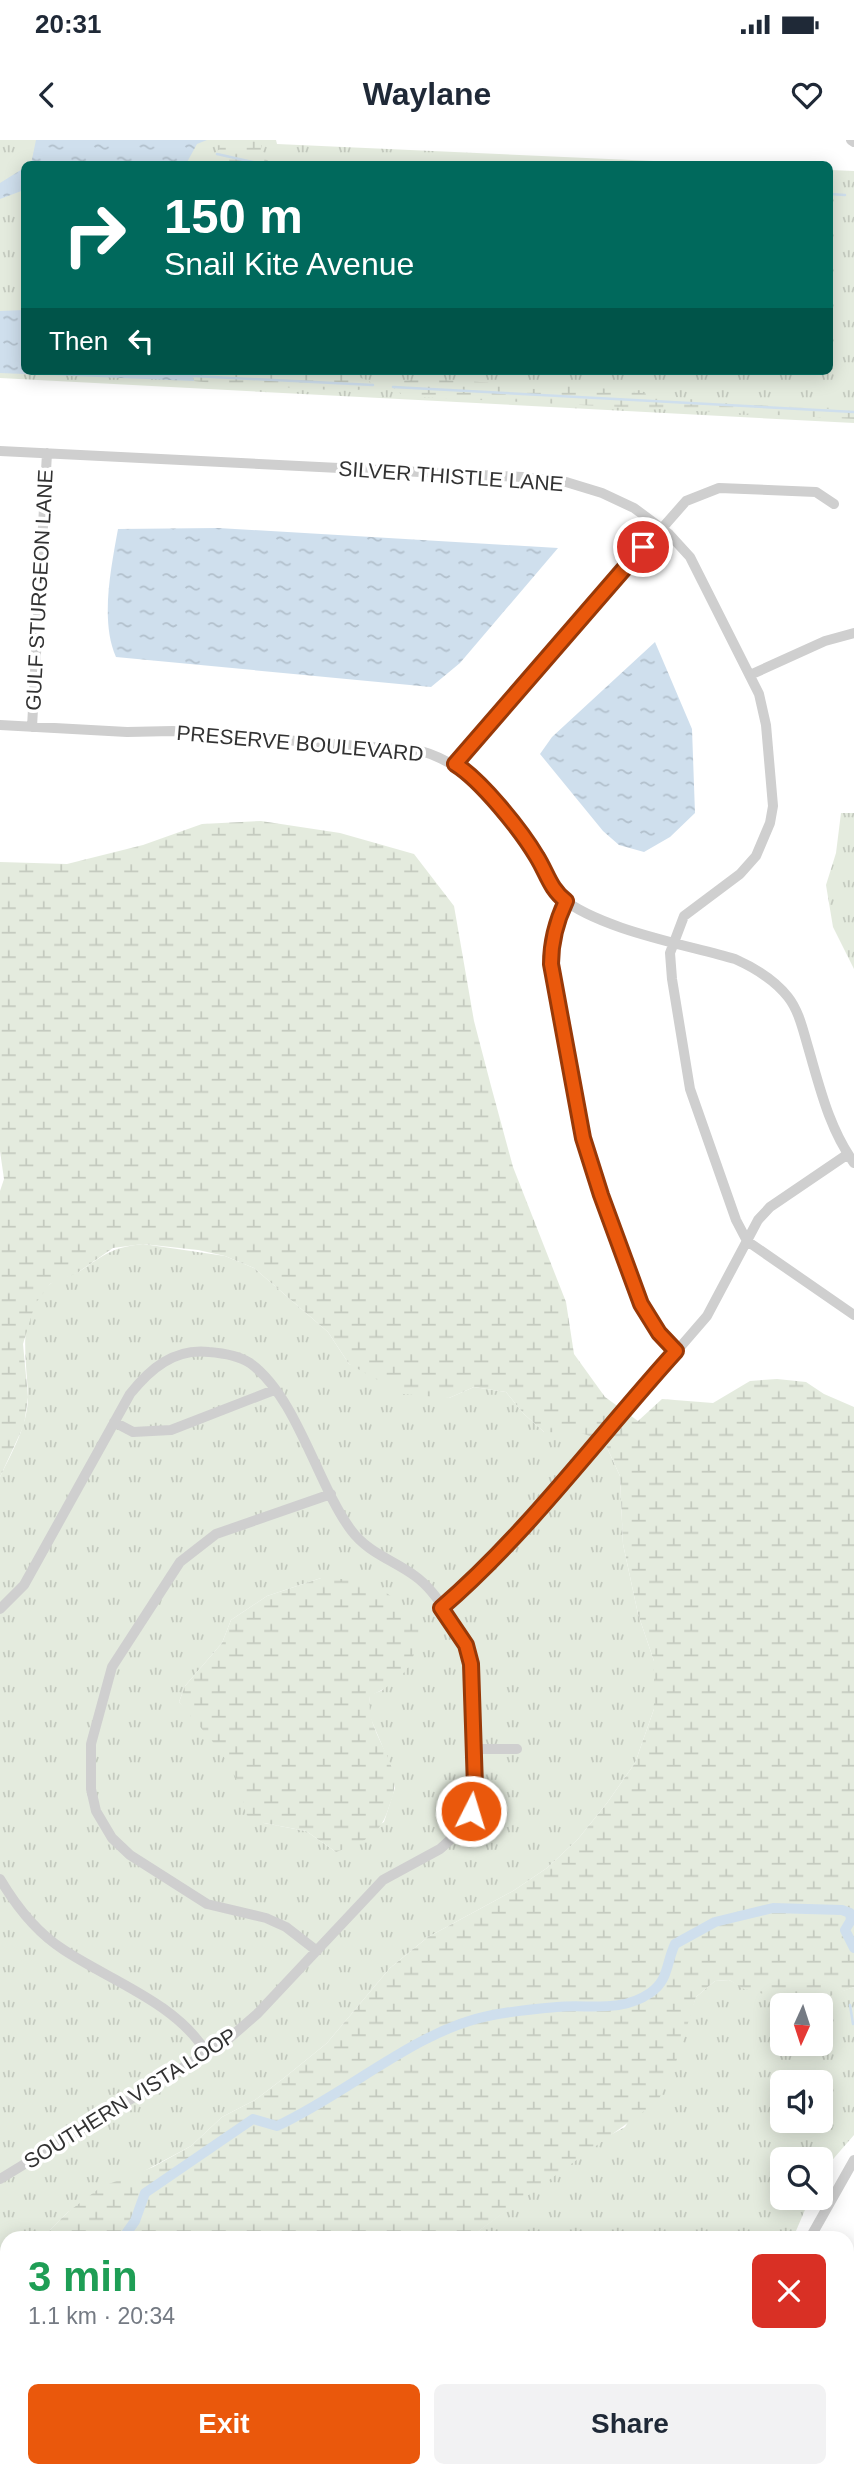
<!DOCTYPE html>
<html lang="en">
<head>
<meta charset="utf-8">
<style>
  body { margin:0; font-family:Arial,sans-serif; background:#f2f2f3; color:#1f2937; height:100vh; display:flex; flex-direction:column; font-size:26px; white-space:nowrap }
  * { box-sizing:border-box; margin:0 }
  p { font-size:23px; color:#747a83 }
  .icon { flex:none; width:38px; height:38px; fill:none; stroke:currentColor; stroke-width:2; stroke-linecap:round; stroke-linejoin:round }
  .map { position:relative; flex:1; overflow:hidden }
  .details { position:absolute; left:0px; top:2091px; width:854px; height:247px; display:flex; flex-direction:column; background:#fff; border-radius:21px 21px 0 0; box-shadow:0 4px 18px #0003 }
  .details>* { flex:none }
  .guide { position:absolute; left:21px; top:21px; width:812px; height:214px; border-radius:10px; box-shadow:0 4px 18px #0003; background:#00695c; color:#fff; overflow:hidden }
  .needle { width:46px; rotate:183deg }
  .fabs { position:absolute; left:770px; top:1853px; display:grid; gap:14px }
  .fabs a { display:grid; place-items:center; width:63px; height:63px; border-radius:10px; background:#fff; box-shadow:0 4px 18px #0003; font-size:35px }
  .pin { position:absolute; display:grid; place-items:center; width:60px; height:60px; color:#fff; margin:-30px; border:4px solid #fff; border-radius:50%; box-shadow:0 2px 7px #0007 }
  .me { position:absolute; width:77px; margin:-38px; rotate:5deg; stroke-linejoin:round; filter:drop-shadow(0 0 5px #0008) }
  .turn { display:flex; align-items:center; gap:24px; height:147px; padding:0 28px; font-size:32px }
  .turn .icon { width:91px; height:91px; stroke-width:2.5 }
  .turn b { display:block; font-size:49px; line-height:60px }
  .then { display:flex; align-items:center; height:66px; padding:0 28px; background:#0003; gap:14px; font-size:26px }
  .round { display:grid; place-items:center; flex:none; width:74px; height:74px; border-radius:10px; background:#f2f2f3 }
  .overview { display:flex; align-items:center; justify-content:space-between; height:119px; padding:0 28px }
  h1 { font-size:42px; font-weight:600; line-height:52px; color:#1e9e55 }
  .button { display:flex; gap:14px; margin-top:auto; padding:14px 28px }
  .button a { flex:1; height:80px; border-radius:10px; background:#ea580c; color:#fff; font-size:28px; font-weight:600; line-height:80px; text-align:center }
  .button a+a { background:#f2f2f3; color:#1f2937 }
  .status { display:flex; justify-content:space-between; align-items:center; height:49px; padding:0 35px; background:#fff; direction:ltr }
  .status svg { height:19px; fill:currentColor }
  header { display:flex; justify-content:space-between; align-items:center; height:91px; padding:0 28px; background:#fff; font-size:32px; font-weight:600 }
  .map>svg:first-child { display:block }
  .grass { fill:url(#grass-tufts); fill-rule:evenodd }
  .forest { fill:url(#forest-firs) }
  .wetland { fill:url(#wetland-marsh) }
  .water { fill:url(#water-ripples) }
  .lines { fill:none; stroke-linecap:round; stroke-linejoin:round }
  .stream { stroke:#cfdfed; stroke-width:2.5 }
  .canal { stroke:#cfdfed; stroke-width:10 }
  .minor { stroke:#cfcfcf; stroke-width:10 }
  .route-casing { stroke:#983908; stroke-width:18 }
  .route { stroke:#ea580c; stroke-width:12 }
  .labels { text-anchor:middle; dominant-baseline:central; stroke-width:7; stroke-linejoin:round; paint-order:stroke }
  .street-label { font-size:21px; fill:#323232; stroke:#fff }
</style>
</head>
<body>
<div class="status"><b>20:31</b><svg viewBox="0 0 49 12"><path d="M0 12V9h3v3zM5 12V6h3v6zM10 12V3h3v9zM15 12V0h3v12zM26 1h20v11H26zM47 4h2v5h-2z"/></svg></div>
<header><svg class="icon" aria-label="back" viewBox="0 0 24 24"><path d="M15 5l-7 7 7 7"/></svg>Waylane<svg class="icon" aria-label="heart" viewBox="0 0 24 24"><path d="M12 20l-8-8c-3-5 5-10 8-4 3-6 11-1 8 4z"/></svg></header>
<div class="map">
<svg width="854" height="2337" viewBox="0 0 854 2337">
  <defs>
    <pattern id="grass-tufts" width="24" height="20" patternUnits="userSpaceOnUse" patternTransform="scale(1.75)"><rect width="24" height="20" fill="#e4ebde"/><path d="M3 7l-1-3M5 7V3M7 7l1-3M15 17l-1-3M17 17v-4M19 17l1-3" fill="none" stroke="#c4cabf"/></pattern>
    <pattern id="forest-firs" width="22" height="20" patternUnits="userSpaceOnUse" patternTransform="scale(1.75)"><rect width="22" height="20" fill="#e4ebde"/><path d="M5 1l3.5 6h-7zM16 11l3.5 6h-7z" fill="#c4cabf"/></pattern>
    <pattern id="wetland-marsh" width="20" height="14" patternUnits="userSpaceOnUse" patternTransform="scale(1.75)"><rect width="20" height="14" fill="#e4ebde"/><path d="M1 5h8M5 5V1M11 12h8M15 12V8" fill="none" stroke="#c4cabf"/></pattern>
    <pattern id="water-ripples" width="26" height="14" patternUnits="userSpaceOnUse" patternTransform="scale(1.75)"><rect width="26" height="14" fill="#cfdfed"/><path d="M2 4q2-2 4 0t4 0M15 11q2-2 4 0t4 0" fill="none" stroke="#b2c0cc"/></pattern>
  </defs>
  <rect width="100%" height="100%" fill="#fff"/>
  <path class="grass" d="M0 0H276L277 4 721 24H24V231H830V30L854 31V283L0 238Z
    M841 673H854V829L833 787 826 745 836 713Z
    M143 1104 225 1116 254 1128 328 1192 349 1224 449 1258 474 1247 506 1252 524 1274 544 1292H581L604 1301 620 1336 623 1404 638 1474 654 1521V1569L635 1623 607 1663 578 1699 547 1728 513 1751 428 1797 390 1828 327 1903 284 1938 255 1960 222 1977 191 2006 68 2072 42 2098H7V2121L0 2150V1337C12 1312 28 1285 28 1256 27 1220 15 1172 50 1144 58 1138 71 1136 80 1131 106 1114 110 1108 143 1104ZM321 1438 383 1550 370 1555 368 1572 389 1622 395 1648 384 1682 336 1712 306 1691 264 1683 216 1601 179 1562 185 1546 222 1503 231 1480 267 1456Z
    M729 1840C767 1861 815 1862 854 1847V1995L821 2033V2020H782V2058H810L793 2098H469L601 2000 625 1987 687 1881 696 1857 715 1841ZM782 1866H821V1904H782ZM782 1942H821V1981H782Z
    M0 2157 7 2174V2251L0 2254Z
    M268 2331H340L320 2337H262Z
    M445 2331 443 2337H367L396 2332Z"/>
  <path class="forest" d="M847 2242 854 2243V2337L780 2335V2331H847Z"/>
  <path class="wetland" d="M225 0H260L264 18 273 24H212L213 18Z
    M186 231 247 235H353L369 241 373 245 371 248 350 251 213 243 194 241 192 233Z
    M425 239 498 243 534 249 575 245 732 264 854 270V279L403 256 393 247 397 241Z
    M261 681 340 693 414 714 454 766 474 881 491 946 513 1027 566 1162 574 1214 605 1257 638 1281 662 1259 713 1263 750 1241 777 1239 806 1242 824 1254 854 1267V1847L830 1856 776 1857 744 1849 729 1840 715 1841 696 1857 676 1922 658 1961 469 2098H42L68 2072 101 2047 153 2027 191 2006 222 1977 255 1960 284 1938 327 1903 390 1828 428 1797 513 1751 547 1728 578 1699 607 1663 635 1623 654 1569V1521L638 1474 623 1404 620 1336 604 1301 581 1293 544 1292 524 1274 506 1252 474 1247 449 1258 403 1254 349 1224 328 1192 254 1128 225 1116 198 1110 143 1104 113 1108 77 1133 50 1144 35 1164 23 1204 28 1257 24 1285 0 1337V1051L4 1039 0 1011V722L67 724 143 705 202 684Z
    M321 1438C371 1439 390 1446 419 1489 415 1526 404 1540 370 1556 365 1592 398 1617 394 1649 394 1656 390 1663 388 1670 379 1697 361 1703 336 1712L306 1691 264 1683 246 1675C238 1621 211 1602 179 1562L185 1546 222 1503 231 1480 267 1456Z
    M7 2251V2331H268L262 2337H0V2254Z"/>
  <path class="water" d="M36 0H207L197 4 186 24H31Z
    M24 28V50L0 59V43Z
    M24 170V231H186L192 233 194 241 0 233V171Z
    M218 388 558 408 460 523 431 547 116 517C100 481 111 428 118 389Z
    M655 502 692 589 695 673 670 697 644 712 619 705 603 691 540 614 552 597Z"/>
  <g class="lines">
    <path class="stream" d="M217 14 262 24
      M830 54 845 55
      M193 236 373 245
      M393 247 854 272
      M850 1865 853 1884"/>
    <path class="canal" d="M123 2098 135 2081 145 2053 253 1979 277 1986C345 1955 417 1890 488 1876 511 1871 534 1869 557 1867 589 1864 621 1873 650 1853 669 1840 666 1823 675 1804L715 1782 773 1768 842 1770 850 1773 851 1780 845 1790 854 1808
      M0 2270 7 2267"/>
    <path class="minor" d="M851 0 854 2
      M0 311 522 337 566 342 602 353 634 368 669 394 690 417 759 554 766 585 773 666 770 683 756 716 740 734 684 776 670 813 672 839 690 949 736 1080 747 1101 854 1175
      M750 535 825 501 854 493
      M0 585 127 592 173 591 421 611C472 625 508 672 536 716 545 729 548 746 560 757 601 790 684 804 735 819 755 828 774 839 788 857 799 871 803 890 808 907 820 948 829 988 854 1023
      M32 587 47 313
      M455 624 686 361 719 348 816 352 834 364
      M566 761C556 782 551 801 551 824L583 998 601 1055 641 1164 659 1193 676 1211
      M114 1282 133 1292 171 1290 274 1250
      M441 1468 488 1428 517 1396 707 1176 758 1080 770 1067 848 1014
      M0 1469 24 1445 130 1254C150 1229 174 1208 209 1212 222 1213 239 1216 250 1223 297 1257 317 1344 351 1390 368 1413 393 1420 415 1436 439 1453 463 1497 471 1524L475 1647 471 1671 461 1690 440 1709 383 1740 257 1874 226 1901 0 2039
      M473 1609H517
      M0 1739C16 1766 37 1793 64 1810 111 1841 176 1863 206 1912
      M317 1811 286 1787 266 1778 207 1764 130 1715 112 1698 96 1671 91 1649V1604L112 1527 180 1422 216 1394 331 1354
      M810 2098 854 2020
      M583 2331 712 2337
      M338 2337 371 2331
      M775 2337V2331"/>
  </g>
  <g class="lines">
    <defs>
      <path id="route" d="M471 1671 475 1647 471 1524 466 1505 441 1468C529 1392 598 1297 676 1211L659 1193 641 1164 601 1055 583 998 551 824C551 801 556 782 566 761 550 749 547 733 537 717 521 690 481 640 455 624L643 407"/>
    </defs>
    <use href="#route" class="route-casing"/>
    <use href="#route" class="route"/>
  </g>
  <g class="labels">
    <g class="street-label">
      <text transform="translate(451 336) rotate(4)">SILVER THISTLE LANE</text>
      <text transform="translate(39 450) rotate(-87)">GULF STURGEON LANE</text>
      <text transform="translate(300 603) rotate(5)">PRESERVE BOULEVARD</text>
      <text transform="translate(130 1958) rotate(-32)">SOUTHERN VISTA LOOP</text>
    </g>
  </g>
</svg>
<div class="fabs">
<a><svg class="needle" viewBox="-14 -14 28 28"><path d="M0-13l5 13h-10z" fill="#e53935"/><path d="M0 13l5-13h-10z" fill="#747a83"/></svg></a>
<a><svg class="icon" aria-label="sound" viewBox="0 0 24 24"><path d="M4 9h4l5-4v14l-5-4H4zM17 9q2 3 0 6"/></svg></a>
<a><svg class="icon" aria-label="search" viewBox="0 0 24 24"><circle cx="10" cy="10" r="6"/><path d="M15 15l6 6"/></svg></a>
</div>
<div class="pin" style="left:643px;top:407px;background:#d93025"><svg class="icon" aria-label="arrive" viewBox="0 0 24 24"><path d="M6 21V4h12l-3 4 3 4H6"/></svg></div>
<svg class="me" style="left:471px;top:1671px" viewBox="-20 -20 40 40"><circle r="17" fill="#ea580c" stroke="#fff" stroke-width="3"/><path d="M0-11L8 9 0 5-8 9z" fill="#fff"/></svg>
<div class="guide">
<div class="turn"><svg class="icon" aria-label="right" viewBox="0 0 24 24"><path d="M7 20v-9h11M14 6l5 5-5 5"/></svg><div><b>150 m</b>Snail Kite Avenue</div></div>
<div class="then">Then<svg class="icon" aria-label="left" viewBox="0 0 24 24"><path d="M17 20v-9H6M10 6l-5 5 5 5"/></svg></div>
</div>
<section class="details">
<div class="overview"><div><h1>3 min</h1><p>1.1 km · 20:34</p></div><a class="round" style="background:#d93025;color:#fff"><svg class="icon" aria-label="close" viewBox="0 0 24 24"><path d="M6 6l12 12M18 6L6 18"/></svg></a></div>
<div class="button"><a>Exit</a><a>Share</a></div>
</section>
</div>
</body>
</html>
